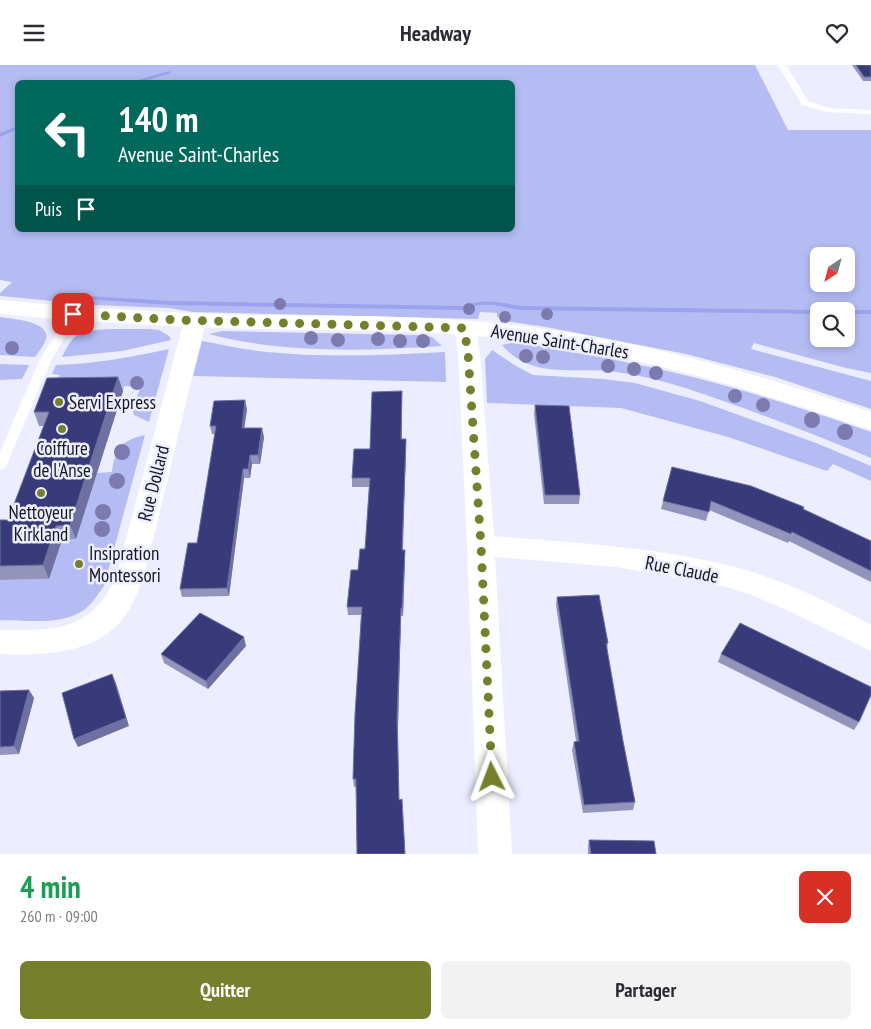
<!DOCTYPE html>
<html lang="fr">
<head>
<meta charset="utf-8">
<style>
  body { margin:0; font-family:"PT Sans Narrow",sans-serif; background:#f2f2f3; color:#2b2b33; height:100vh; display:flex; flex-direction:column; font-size:19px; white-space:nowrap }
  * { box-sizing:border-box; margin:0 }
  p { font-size:16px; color:#7c7c81 }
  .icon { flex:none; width:28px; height:28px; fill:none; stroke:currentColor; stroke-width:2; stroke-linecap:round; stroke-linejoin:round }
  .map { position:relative; height:789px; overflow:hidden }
  .drawer { display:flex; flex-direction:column; background:#fff; flex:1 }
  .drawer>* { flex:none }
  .top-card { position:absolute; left:15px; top:15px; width:500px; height:152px; border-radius:8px; box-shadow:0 2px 8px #0003; background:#00695c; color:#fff; overflow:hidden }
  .needle { width:32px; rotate:216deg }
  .controls { position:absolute; left:810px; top:182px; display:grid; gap:10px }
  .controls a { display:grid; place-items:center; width:45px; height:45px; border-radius:8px; background:#fff; box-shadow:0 2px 8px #0003; font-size:25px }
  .pin { position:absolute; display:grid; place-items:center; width:42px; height:42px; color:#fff; margin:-21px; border-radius:10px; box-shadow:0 2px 8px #0006 }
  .me { position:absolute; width:55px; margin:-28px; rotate:357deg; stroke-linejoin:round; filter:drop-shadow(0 0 4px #0008) }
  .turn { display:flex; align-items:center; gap:18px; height:105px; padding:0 20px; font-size:22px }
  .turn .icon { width:65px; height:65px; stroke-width:2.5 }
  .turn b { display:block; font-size:35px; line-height:42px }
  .then { display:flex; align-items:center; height:48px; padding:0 20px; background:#0003; gap:10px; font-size:19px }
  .round { display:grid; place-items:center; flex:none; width:52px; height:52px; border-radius:8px; background:#f2f2f3 }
  .head { display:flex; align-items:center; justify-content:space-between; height:85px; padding:0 20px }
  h1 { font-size:30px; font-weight:800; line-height:38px; color:#1e9e55 }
  .cta { display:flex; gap:10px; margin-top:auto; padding:10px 20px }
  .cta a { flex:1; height:58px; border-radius:8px; background:#76802c; color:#fff; font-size:20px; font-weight:800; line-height:58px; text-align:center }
  .cta a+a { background:#f2f2f3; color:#2b2b33 }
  header { display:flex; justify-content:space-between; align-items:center; height:65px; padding:0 20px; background:#fff; font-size:22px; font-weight:800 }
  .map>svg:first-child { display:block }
  .green { fill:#b4bcf3; fill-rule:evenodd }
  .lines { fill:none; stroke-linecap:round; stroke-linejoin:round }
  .stream { fill:#9ba3ec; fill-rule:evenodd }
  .lane { fill:#fff; fill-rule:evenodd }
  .street { fill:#fff; fill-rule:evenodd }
  .secondary { fill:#fff; fill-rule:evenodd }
  .tree { fill:#7d7aaf }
  .wall { fill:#9294bc }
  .shaded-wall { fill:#6e70a2 }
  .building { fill:#383a7a; stroke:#6e70a2 }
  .route { stroke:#76802c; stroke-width:9; stroke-dasharray:0 16.2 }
  .poi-dot { fill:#76802c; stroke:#eceeff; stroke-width:2 }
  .labels { text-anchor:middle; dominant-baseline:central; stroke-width:5; stroke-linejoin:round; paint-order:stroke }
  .street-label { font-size:19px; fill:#16171e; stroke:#eceeff }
  .poi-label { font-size:19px; fill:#16171e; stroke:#eceeff; text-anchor:start }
</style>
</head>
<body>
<header><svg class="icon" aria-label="menu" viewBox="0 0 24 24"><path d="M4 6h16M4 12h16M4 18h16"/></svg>Headway<svg class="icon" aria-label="heart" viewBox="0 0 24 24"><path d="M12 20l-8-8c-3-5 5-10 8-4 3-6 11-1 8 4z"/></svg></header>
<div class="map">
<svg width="871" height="789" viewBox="0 0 871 789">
  <rect width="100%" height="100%" fill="#eceeff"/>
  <path class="green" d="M0 0H755L788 65H871V308L846 303 754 278 751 284 871 316V344L775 312 686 289 546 262 505 256 506 254 497 252V248L480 247 478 254 193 247 169 243 96 240 0 231V228L12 217 0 215ZM18 18H512V165H18ZM819 191H846V219H819ZM846 246V274H819V246Z
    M0 252C11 254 51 256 46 274 44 280 39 287 35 292L0 290Z
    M110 264H149L159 265 169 271 171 275 122 286 62 292C75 265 81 266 110 264Z
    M222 266 417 270 432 272 442 281C365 286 284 289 209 269Z
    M202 276C224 280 245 285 267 287 326 293 386 290 445 287L446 317 193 311Z
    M511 278C535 279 559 285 582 289 681 305 777 334 871 367V393C824 373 777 355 729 338 693 325 655 312 616 307 576 301 532 316 502 280Z
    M169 284 149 357 134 350 132 344 141 322 124 321 123 326 51 325 60 310 52 309 56 300C95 299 131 292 169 284Z
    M492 285 516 301 533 310 603 314 635 318 700 336 816 378 871 401V416L833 399 827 406 728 372 621 343 487 338 485 294Z
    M0 299 29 300 22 314 0 315Z
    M145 370 104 521C98 529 92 539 84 545 61 561 26 555 0 555V515L49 514 62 475 76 474 97 408 112 407C115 384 121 375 145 370Z"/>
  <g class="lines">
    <path class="stream" d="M169 6 171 7V8L137 18H128Z
      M18 61V64L0 72V68Z
      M73 230 171 236 463 241C486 233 498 237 521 241L819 245 822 246H819V249L521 245 494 240H478L464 245 171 240 71 233V231Z
      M846 245H871V249H846V246H843Z"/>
    <path class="lane" d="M778 0H786L808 36 828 43 871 45V49L827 47 802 40Z
      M73 246 78 249 51 296 6 401 4 404 0 405V387L39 296 68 249Z"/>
    <path class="street" d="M195 248 203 250 206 255 144 512C137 528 130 547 118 560 87 590 40 590 0 589V565C55 565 90 568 116 512L184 255 187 250Z
      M465 256 473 258 476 263 480 288 494 471C578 478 664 482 746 505 789 518 831 538 871 560V586L785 544 744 527 715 519 616 502 495 492 512 789H478L467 480 458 288 454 263 457 258Z"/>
    <path class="secondary" d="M0 235C84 243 168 248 252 250 334 251 415 250 496 258 624 270 749 306 871 347V365C837 355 804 342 770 332 696 309 621 290 545 279 449 264 350 266 253 264 168 262 84 257 0 249Z"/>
  </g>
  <g class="tree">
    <circle cx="280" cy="239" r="6"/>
    <circle cx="469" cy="244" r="6"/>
    <circle cx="547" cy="249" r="6"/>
    <circle cx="505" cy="252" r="6"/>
    <circle cx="311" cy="273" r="7"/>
    <circle cx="378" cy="274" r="7"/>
    <circle cx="338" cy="275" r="7"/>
    <circle cx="400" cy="276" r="7"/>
    <circle cx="423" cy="276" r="7"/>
    <circle cx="12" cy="283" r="7"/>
    <circle cx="526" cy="291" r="7"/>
    <circle cx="543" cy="292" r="7"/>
    <circle cx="608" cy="301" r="7"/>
    <circle cx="634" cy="304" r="7"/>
    <circle cx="656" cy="308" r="7"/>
    <circle cx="137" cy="318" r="7"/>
    <circle cx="735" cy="331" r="7"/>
    <circle cx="763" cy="340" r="7"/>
    <circle cx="812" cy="355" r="8"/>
    <circle cx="845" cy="367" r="8"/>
    <circle cx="122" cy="387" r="8"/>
    <circle cx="117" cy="416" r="8"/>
    <circle cx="103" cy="447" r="8"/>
    <circle cx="102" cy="464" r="8"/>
  </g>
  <path class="wall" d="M852 0H871V16H863Z
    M118 312 123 326 76 474 62 475 49 514 0 515V455H8L44 361H39L34 347Z
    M402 335V374H406V383L403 485 405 493 403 551H401L398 660 399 735 405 789 356 722H354L353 714 361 550H348L347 542 358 505 365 484 369 422H352V413L370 384Z
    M535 340 580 430 579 439H544L534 349Z
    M247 344 244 363 264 372 260 399H252L250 413H244L229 531 182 532 180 524 197 478 215 369H212L210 361Z
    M672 402 803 444 871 476V517L789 476 788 478 709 445 706 456 661 444Z
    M557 532 608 578 607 585 623 676 635 737 633 745 583 748 572 685 574 677 576 676 556 540Z
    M246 581 208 624 164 598 161 589Z
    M721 589 859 657 854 665 718 597Z
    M29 625 34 633 19 689 0 690V626Z
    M589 775 656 789H588V782Z"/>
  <path class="shaded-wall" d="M118 312 123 326 76 474 70 460Z
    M245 335 247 344 243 372 242 363Z
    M262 363 264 372 260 399 258 390Z
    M406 374V383L402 493V485Z
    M250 390 252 399 250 413 248 404Z
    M243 404 244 413 229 531 227 523Z
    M56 461 62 475 49 514 43 500Z
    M405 485V493L403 551 402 543Z
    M401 543V551L398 660 397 652Z
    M244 572 246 581 208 624 206 616Z
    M112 609 116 618 129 661 78 682 74 674Z
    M29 625 34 633 19 689 14 681Z"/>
  <path class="building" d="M856 0H871V12H864Z
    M118 312 70 460 56 461 43 500 0 501V455H8L49 347H34L47 313Z
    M402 326 401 374H406L402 485H405L402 543H401L397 652 399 735 402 734 405 789H357L356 714H353L355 649 362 542H347L351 505H358L360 484H365L370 413H352L354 384H370L372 327Z
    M245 335 242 363H262L258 390H250L248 404H243L227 523 180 524 188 478H197L216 361H210L214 336Z
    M535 340 569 341 580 430H545Z
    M672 402 751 421 804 442 803 444 871 476V506L792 467 791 469 711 436 709 447 663 436Z
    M599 530 608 578H606L623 676 635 737 584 740 574 677 579 676 557 532Z
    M200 548 244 572 206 616 161 589Z
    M740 558 871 622V630L859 657 721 589Z
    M112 609 126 653 74 674 62 628Z
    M29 625 14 681 0 682V626Z
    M589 775 654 776 656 789H591Z"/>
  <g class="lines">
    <path class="route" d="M73 249 178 255 464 263 468 288 481 480 492 712"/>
  </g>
  <g class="poi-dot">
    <circle cx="59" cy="337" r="5"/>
    <circle cx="62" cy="364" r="5"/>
    <circle cx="41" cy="428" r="5"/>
    <circle cx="79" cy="499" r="5"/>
  </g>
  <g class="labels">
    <g class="street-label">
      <text transform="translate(560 276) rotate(9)">Avenue Saint-Charles</text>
      <text transform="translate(153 418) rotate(-76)">Rue Dollard</text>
      <text transform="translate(682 504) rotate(11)">Rue Claude</text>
    </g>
    <g class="poi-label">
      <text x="69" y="337">Servi Express</text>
      <text x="62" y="383" text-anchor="middle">Coiffure<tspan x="62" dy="22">de l'Anse</tspan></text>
      <text x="41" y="447" text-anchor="middle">Nettoyeur<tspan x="41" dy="22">Kirkland</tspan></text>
      <text x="89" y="488">Insipration<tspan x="89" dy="22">Montessori</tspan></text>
    </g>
  </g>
</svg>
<div class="controls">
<a><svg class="needle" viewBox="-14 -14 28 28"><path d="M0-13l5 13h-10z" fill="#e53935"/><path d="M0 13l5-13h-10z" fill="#7c7c81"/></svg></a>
<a><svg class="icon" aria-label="search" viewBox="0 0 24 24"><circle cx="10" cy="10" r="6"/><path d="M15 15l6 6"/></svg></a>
</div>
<div class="pin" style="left:73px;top:249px;background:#d93025"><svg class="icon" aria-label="arrive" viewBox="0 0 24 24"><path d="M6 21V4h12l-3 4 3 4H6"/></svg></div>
<svg class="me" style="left:492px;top:712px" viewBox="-20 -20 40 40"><path d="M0-17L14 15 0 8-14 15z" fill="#76802c" stroke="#fff" stroke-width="4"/></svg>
<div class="top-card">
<div class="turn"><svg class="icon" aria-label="left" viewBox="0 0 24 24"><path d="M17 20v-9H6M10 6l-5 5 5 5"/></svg><div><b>140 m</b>Avenue Saint-Charles</div></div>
<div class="then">Puis<svg class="icon" aria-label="arrive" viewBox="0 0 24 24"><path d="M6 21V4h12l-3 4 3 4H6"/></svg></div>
</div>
</div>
<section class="drawer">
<div class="head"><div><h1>4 min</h1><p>260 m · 09:00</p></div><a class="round" style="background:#d93025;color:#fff"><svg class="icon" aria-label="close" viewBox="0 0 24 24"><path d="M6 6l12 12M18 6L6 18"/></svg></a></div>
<div class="cta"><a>Quitter</a><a>Partager</a></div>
</section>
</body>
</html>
